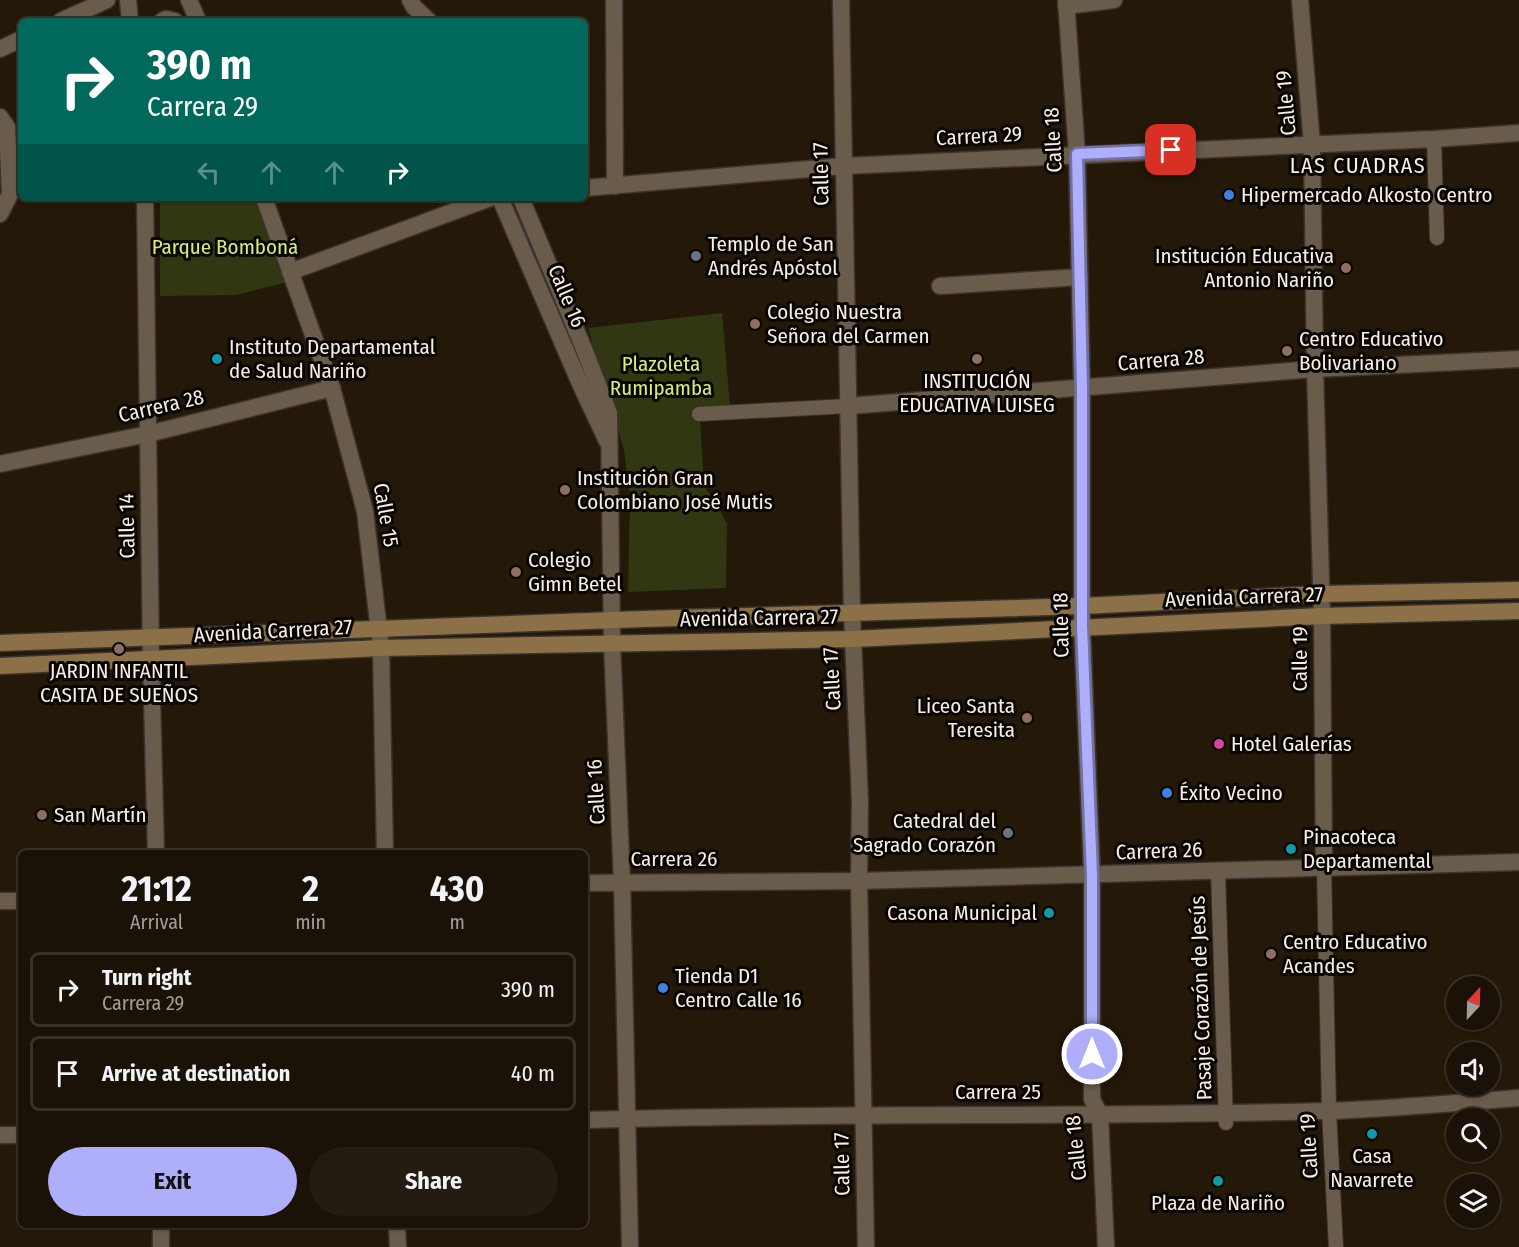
<!DOCTYPE html>
<html lang="en">
<head>
<meta charset="utf-8">
<style>
  body { margin:0; font-family:"Fira Sans Condensed",sans-serif; background:#241b11; color:#f1f3f6; height:100vh; display:flex; flex-direction:column; font-size:22px; white-space:nowrap }
  * { box-sizing:border-box; margin:0 }
  p { font-size:20px; color:#a09e9b }
  .icon { flex:none; width:33px; height:33px; fill:none; stroke:currentColor; stroke-width:2; stroke-linecap:round; stroke-linejoin:round }
  .map { position:relative; flex:1; overflow:hidden }
  .drawer { position:absolute; left:18px; top:850px; width:570px; height:378px; display:flex; flex-direction:column; background:#1b1207; border-radius:9px; box-shadow:0 2px 4px #0004,0 0 0 2px #393228 }
  .drawer>* { flex:none }
  .hud { position:absolute; left:18px; top:18px; width:570px; height:183px; border-radius:9px; box-shadow:0 2px 4px #0004,0 0 0 2px #393228; background:#00695c; color:#fff; overflow:hidden }
  .needle { width:39px; rotate:22deg }
  .buttons { position:absolute; left:1446px; top:976px; display:grid; gap:12px }
  .buttons a { display:grid; place-items:center; width:54px; height:54px; border-radius:50%; background:#1b1207; box-shadow:0 2px 4px #0004,0 0 0 2px #393228; font-size:30px }
  .pin { position:absolute; display:grid; place-items:center; width:51px; height:51px; color:#fff; margin:-26px; border-radius:12px; box-shadow:0 3px 9px #0006 }
  .me { position:absolute; width:66px; margin:-33px; rotate:0deg; stroke-linejoin:round; filter:drop-shadow(0 0 4px #0008) }
  .turn { display:flex; align-items:center; gap:21px; height:126px; padding:0 30px; font-size:27px }
  .turn .icon { width:78px; height:78px; stroke-width:2.5 }
  .turn b { display:block; font-size:42px; line-height:51px }
  .lanes { display:flex; align-items:center; height:57px; padding:0 30px; background:#0003; justify-content:center; gap:30px; direction:ltr }
  .lanes .off { opacity:.35 }
  .eta { display:flex; justify-content:space-evenly; align-items:center; height:102px; text-align:center }
  .eta b { font-size:36px; font-weight:700; line-height:42px }
  .cta { display:flex; gap:12px; margin-top:auto; padding:12px 30px }
  .cta a { flex:1; height:69px; border-radius:36px; background:#afaefa; color:#111; font-size:24px; font-weight:700; line-height:69px; text-align:center }
  .cta a+a { background:#241b11; color:#f1f3f6 }
  ul { padding:0; list-style:none }
  li { display:flex; align-items:center; gap:18px; height:75px; margin:0 12px 9px; padding:0 18px; border:3px solid #393228; border-radius:9px }
  li div { flex:1 }
  li b { display:block; font-size:22px }
  li em { font-style:normal }
  .map>svg:first-child { display:block }
  .green { fill:#303711 }
  .lines { fill:none; stroke-linecap:round; stroke-linejoin:round }
  .pedestrian-casing { stroke:#3c332e; stroke-width:16 }
  .minor-casing { stroke:#3c332e; stroke-width:19 }
  .tertiary-casing { stroke:#3c332e; stroke-width:19 }
  .secondary-casing { stroke:#3c332e; stroke-width:19 }
  .pedestrian { stroke:#6a5c4b; stroke-width:14 }
  .minor { stroke:#6a5c4b; stroke-width:16 }
  .tertiary { stroke:#6a5c4b; stroke-width:16 }
  .secondary { stroke:#8c7048; stroke-width:16 }
  .route-casing { stroke:#7271a2; stroke-width:15 }
  .route { stroke:#afaefa; stroke-width:10 }
  .shop-dot { fill:#3f7fe0; stroke:#090502; stroke-width:2 }
  .worship-dot { fill:#6b7280; stroke:#090502; stroke-width:2 }
  .education-dot { fill:#8d6e63; stroke:#090502; stroke-width:2 }
  .culture-dot { fill:#0f9aa8; stroke:#090502; stroke-width:2 }
  .hotel-dot { fill:#d1479c; stroke:#090502; stroke-width:2 }
  .labels { text-anchor:middle; dominant-baseline:central; stroke-width:6; stroke-linejoin:round; paint-order:stroke }
  .street-label { font-size:21px; fill:#f7eee4; stroke:#090502 }
  .poi-label { font-size:21px; fill:#f7eee4; stroke:#090502; text-anchor:start }
  .park-label { font-size:21px; fill:#d5ee78; stroke:#090502 }
  .neighbourhood-label { font-size:22px; letter-spacing:1.5px; fill:#f7eee4; stroke:#090502 }
</style>
</head>
<body>
<div class="map">
<svg width="1519" height="1247" viewBox="0 0 1519 1247">
  <rect width="100%" height="100%" fill="#241809"/>
  <path class="green" d="M160 198H259L291 281 236 295 160 296Z
    M722 313 731 417 700 419 704 486 717 504 727 524 726 588 628 592 630 496 624 450 588 328Z"/>
  <g class="lines">
    <defs>
      <path id="pedestrian" d="M1434 139 1437 238
        M699 414 848 406
        M1324 867 1329 1111 1336 1247
        M1218 871 1226 1123"/>
      <path id="minor" d="M128 0 130 21
        M614 0 615 186
        M1066 6 1114 0
        M61 21 107 0
        M0 49 21 39
        M0 117 7 127 10 194 0 214
        M585 188 844 166 1434 139 1519 133
        M145 198 151 660 156 854
        M290 272 490 198
        M940 286 1080 277
        M848 406 1315 369 1519 359
        M0 464 148 434 332 388
        M585 883 859 881 1519 862
        M0 901H21
        M585 1120C832 1112 1080 1118 1327 1111 1391 1109 1455 1103 1519 1098
        M0 1135H21
        M161 1247V1226"/>
      <path id="tertiary" d="M189 0 198 21
        M410 0 414 7 429 21
        M841 0 852 614 860 802 859 881 866 1247
        M1066 0 1077 154 1082 389V626L1092 875V1099L1100 1115 1106 1247
        M1300 0 1312 145 1315 369 1322 616 1324 867
        M162 21 166 19 175 21
        M264 198 332 388 365 511 381 648 385 854
        M500 198 582 388 607 441
        M521 198 584 349 609 413 612 643 622 882 630 1247
        M397 1226 398 1247"/>
      <path id="secondary" d="M0 643 643 619 1082 606 1321 594 1519 590
        M0 666 381 648 853 639 1322 616 1519 611"/>
    </defs>
    <use href="#pedestrian" class="pedestrian-casing"/>
    <use href="#minor" class="minor-casing"/>
    <use href="#tertiary" class="tertiary-casing"/>
    <use href="#secondary" class="secondary-casing"/>
    <use href="#pedestrian" class="pedestrian"/>
    <use href="#minor" class="minor"/>
    <use href="#tertiary" class="tertiary"/>
    <use href="#secondary" class="secondary"/>
  </g>
  <g class="lines">
    <defs>
      <path id="route" d="M1092 1054V875L1082 626V389L1077 154 1171 150"/>
    </defs>
    <use href="#route" class="route-casing"/>
    <use href="#route" class="route"/>
  </g>
  <g class="shop-dot">
    <circle cx="1229" cy="195" r="6"/>
    <circle cx="1167" cy="793" r="6"/>
    <circle cx="663" cy="988" r="6"/>
  </g>
  <g class="worship-dot">
    <circle cx="696" cy="256" r="6"/>
    <circle cx="1008" cy="833" r="6"/>
  </g>
  <g class="education-dot">
    <circle cx="1346" cy="268" r="6"/>
    <circle cx="755" cy="324" r="6"/>
    <circle cx="1287" cy="351" r="6"/>
    <circle cx="977" cy="359" r="6"/>
    <circle cx="565" cy="490" r="6"/>
    <circle cx="516" cy="572" r="6"/>
    <circle cx="119" cy="649" r="6"/>
    <circle cx="1027" cy="718" r="6"/>
    <circle cx="42" cy="815" r="6"/>
    <circle cx="1271" cy="954" r="6"/>
  </g>
  <g class="culture-dot">
    <circle cx="217" cy="359" r="6"/>
    <circle cx="1291" cy="849" r="6"/>
    <circle cx="1049" cy="913" r="6"/>
    <circle cx="1372" cy="1134" r="6"/>
    <circle cx="1218" cy="1181" r="6"/>
  </g>
  <circle class="hotel-dot" cx="1219" cy="744" r="6"/>
  <g class="labels">
    <g class="street-label">
      <text transform="translate(1286 103) rotate(-95)">Calle 19</text>
      <text transform="translate(979 136) rotate(-3)">Carrera 29</text>
      <text transform="translate(1053 140) rotate(-93)">Calle 18</text>
      <text transform="translate(821 174) rotate(-91)">Calle 17</text>
      <text transform="translate(567 296) rotate(67)">Calle 16</text>
      <text transform="translate(1161 360) rotate(-5)">Carrera 28</text>
      <text transform="translate(161 406) rotate(-13)">Carrera 28</text>
      <text transform="translate(386 515) rotate(80)">Calle 15</text>
      <text transform="translate(127 526) rotate(-91)">Calle 14</text>
      <text transform="translate(1244 597) rotate(-2)">Avenida Carrera 27</text>
      <text transform="translate(759 618) rotate(-1)">Avenida Carrera 27</text>
      <text transform="translate(1061 625) rotate(-91)">Calle 18</text>
      <text transform="translate(273 631) rotate(-3)">Avenida Carrera 27</text>
      <text transform="translate(1300 659) rotate(-90)">Calle 19</text>
      <text transform="translate(832 679) rotate(-93)">Calle 17</text>
      <text transform="translate(596 792) rotate(-93)">Calle 16</text>
      <text transform="translate(1159 851) rotate(-2)">Carrera 26</text>
      <text x="674" y="859">Carrera 26</text>
      <text transform="translate(1201 998) rotate(-92)">Pasaje Corazón de Jesús</text>
      <text x="998" y="1092">Carrera 25</text>
      <text transform="translate(1309 1146) rotate(-93)">Calle 19</text>
      <text transform="translate(1076 1148) rotate(-96)">Calle 18</text>
      <text transform="translate(842 1164) rotate(-91)">Calle 17</text>
    </g>
    <g class="poi-label">
      <text x="1241" y="195">Hipermercado Alkosto Centro</text>
      <text x="708" y="244">Templo de San<tspan x="708" dy="24">Andrés Apóstol</tspan></text>
      <text x="1334" y="256" text-anchor="end">Institución Educativa<tspan x="1334" dy="24">Antonio Nariño</tspan></text>
      <text x="767" y="312">Colegio Nuestra<tspan x="767" dy="24">Señora del Carmen</tspan></text>
      <text x="1299" y="339">Centro Educativo<tspan x="1299" dy="24">Bolivariano</tspan></text>
      <text x="229" y="347">Instituto Departamental<tspan x="229" dy="24">de Salud Nariño</tspan></text>
      <text x="977" y="381" text-anchor="middle">INSTITUCIÓN<tspan x="977" dy="24">EDUCATIVA LUISEG</tspan></text>
      <text x="577" y="478">Institución Gran<tspan x="577" dy="24">Colombiano José Mutis</tspan></text>
      <text x="528" y="560">Colegio<tspan x="528" dy="24">Gimn Betel</tspan></text>
      <text x="119" y="671" text-anchor="middle">JARDIN INFANTIL<tspan x="119" dy="24">CASITA DE SUEÑOS</tspan></text>
      <text x="1015" y="706" text-anchor="end">Liceo Santa<tspan x="1015" dy="24">Teresita</tspan></text>
      <text x="1231" y="744">Hotel Galerías</text>
      <text x="1179" y="793">Éxito Vecino</text>
      <text x="54" y="815">San Martín</text>
      <text x="996" y="821" text-anchor="end">Catedral del<tspan x="996" dy="24">Sagrado Corazón</tspan></text>
      <text x="1303" y="837">Pinacoteca<tspan x="1303" dy="24">Departamental</tspan></text>
      <text x="1037" y="913" text-anchor="end">Casona Municipal</text>
      <text x="1283" y="942">Centro Educativo<tspan x="1283" dy="24">Acandes</tspan></text>
      <text x="675" y="976">Tienda D1<tspan x="675" dy="24">Centro Calle 16</tspan></text>
      <text x="1372" y="1156" text-anchor="middle">Casa<tspan x="1372" dy="24">Navarrete</tspan></text>
      <text x="1218" y="1203" text-anchor="middle">Plaza de Nariño</text>
    </g>
    <g class="park-label">
      <text x="225" y="247">Parque Bomboná</text>
      <text x="661" y="364">Plazoleta<tspan x="661" dy="24">Rumipamba</tspan></text>
    </g>
    <g class="neighbourhood-label">
      <text x="1358" y="165">LAS CUADRAS</text>
    </g>
  </g>
</svg>
<div class="buttons">
<a><svg class="needle" viewBox="-14 -14 28 28"><path d="M0-13l5 13h-10z" fill="#e53935"/><path d="M0 13l5-13h-10z" fill="#a09e9b"/></svg></a>
<a><svg class="icon" aria-label="sound" viewBox="0 0 24 24"><path d="M4 9h4l5-4v14l-5-4H4zM17 9q2 3 0 6"/></svg></a>
<a><svg class="icon" aria-label="search" viewBox="0 0 24 24"><circle cx="10" cy="10" r="6"/><path d="M15 15l6 6"/></svg></a>
<a><svg class="icon" aria-label="layers" viewBox="0 0 24 24"><path d="M12 4l9 5-9 5-9-5zM3 14l9 5 9-5"/></svg></a>
</div>
<div class="pin" style="left:1171px;top:150px;background:#d93025"><svg class="icon" aria-label="arrive" viewBox="0 0 24 24"><path d="M6 21V4h12l-3 4 3 4H6"/></svg></div>
<svg class="me" style="left:1092px;top:1054px" viewBox="-20 -20 40 40"><circle r="17" fill="#afaefa" stroke="#fff" stroke-width="3"/><path d="M0-11L8 9 0 5-8 9z" fill="#fff"/></svg>
<div class="hud">
<div class="turn"><svg class="icon" aria-label="right" viewBox="0 0 24 24"><path d="M7 20v-9h11M14 6l5 5-5 5"/></svg><div><b>390 m</b>Carrera 29</div></div>
<div class="lanes"><svg class="icon off" aria-label="left" viewBox="0 0 24 24"><path d="M17 20v-9H6M10 6l-5 5 5 5"/></svg><svg class="icon off" aria-label="ahead" viewBox="0 0 24 24"><path d="M12 20V5M6 11l6-6 6 6"/></svg><svg class="icon off" aria-label="ahead" viewBox="0 0 24 24"><path d="M12 20V5M6 11l6-6 6 6"/></svg><svg class="icon" aria-label="right" viewBox="0 0 24 24"><path d="M7 20v-9h11M14 6l5 5-5 5"/></svg></div>
</div>
<section class="drawer">
<div class="eta">
<div><b>21:12</b><p>Arrival</p></div>
<div><b>2</b><p>min</p></div>
<div><b>430</b><p>m</p></div>
</div>
<ul>
<li><svg class="icon" aria-label="right" viewBox="0 0 24 24"><path d="M7 20v-9h11M14 6l5 5-5 5"/></svg><div><b>Turn right</b><p>Carrera 29</p></div><em>390 m</em></li>
<li><svg class="icon" aria-label="arrive" viewBox="0 0 24 24"><path d="M6 21V4h12l-3 4 3 4H6"/></svg><div><b>Arrive at destination</b></div><em>40 m</em></li>
</ul>
<div class="cta"><a>Exit</a><a>Share</a></div>
</section>
</div>
</body>
</html>
